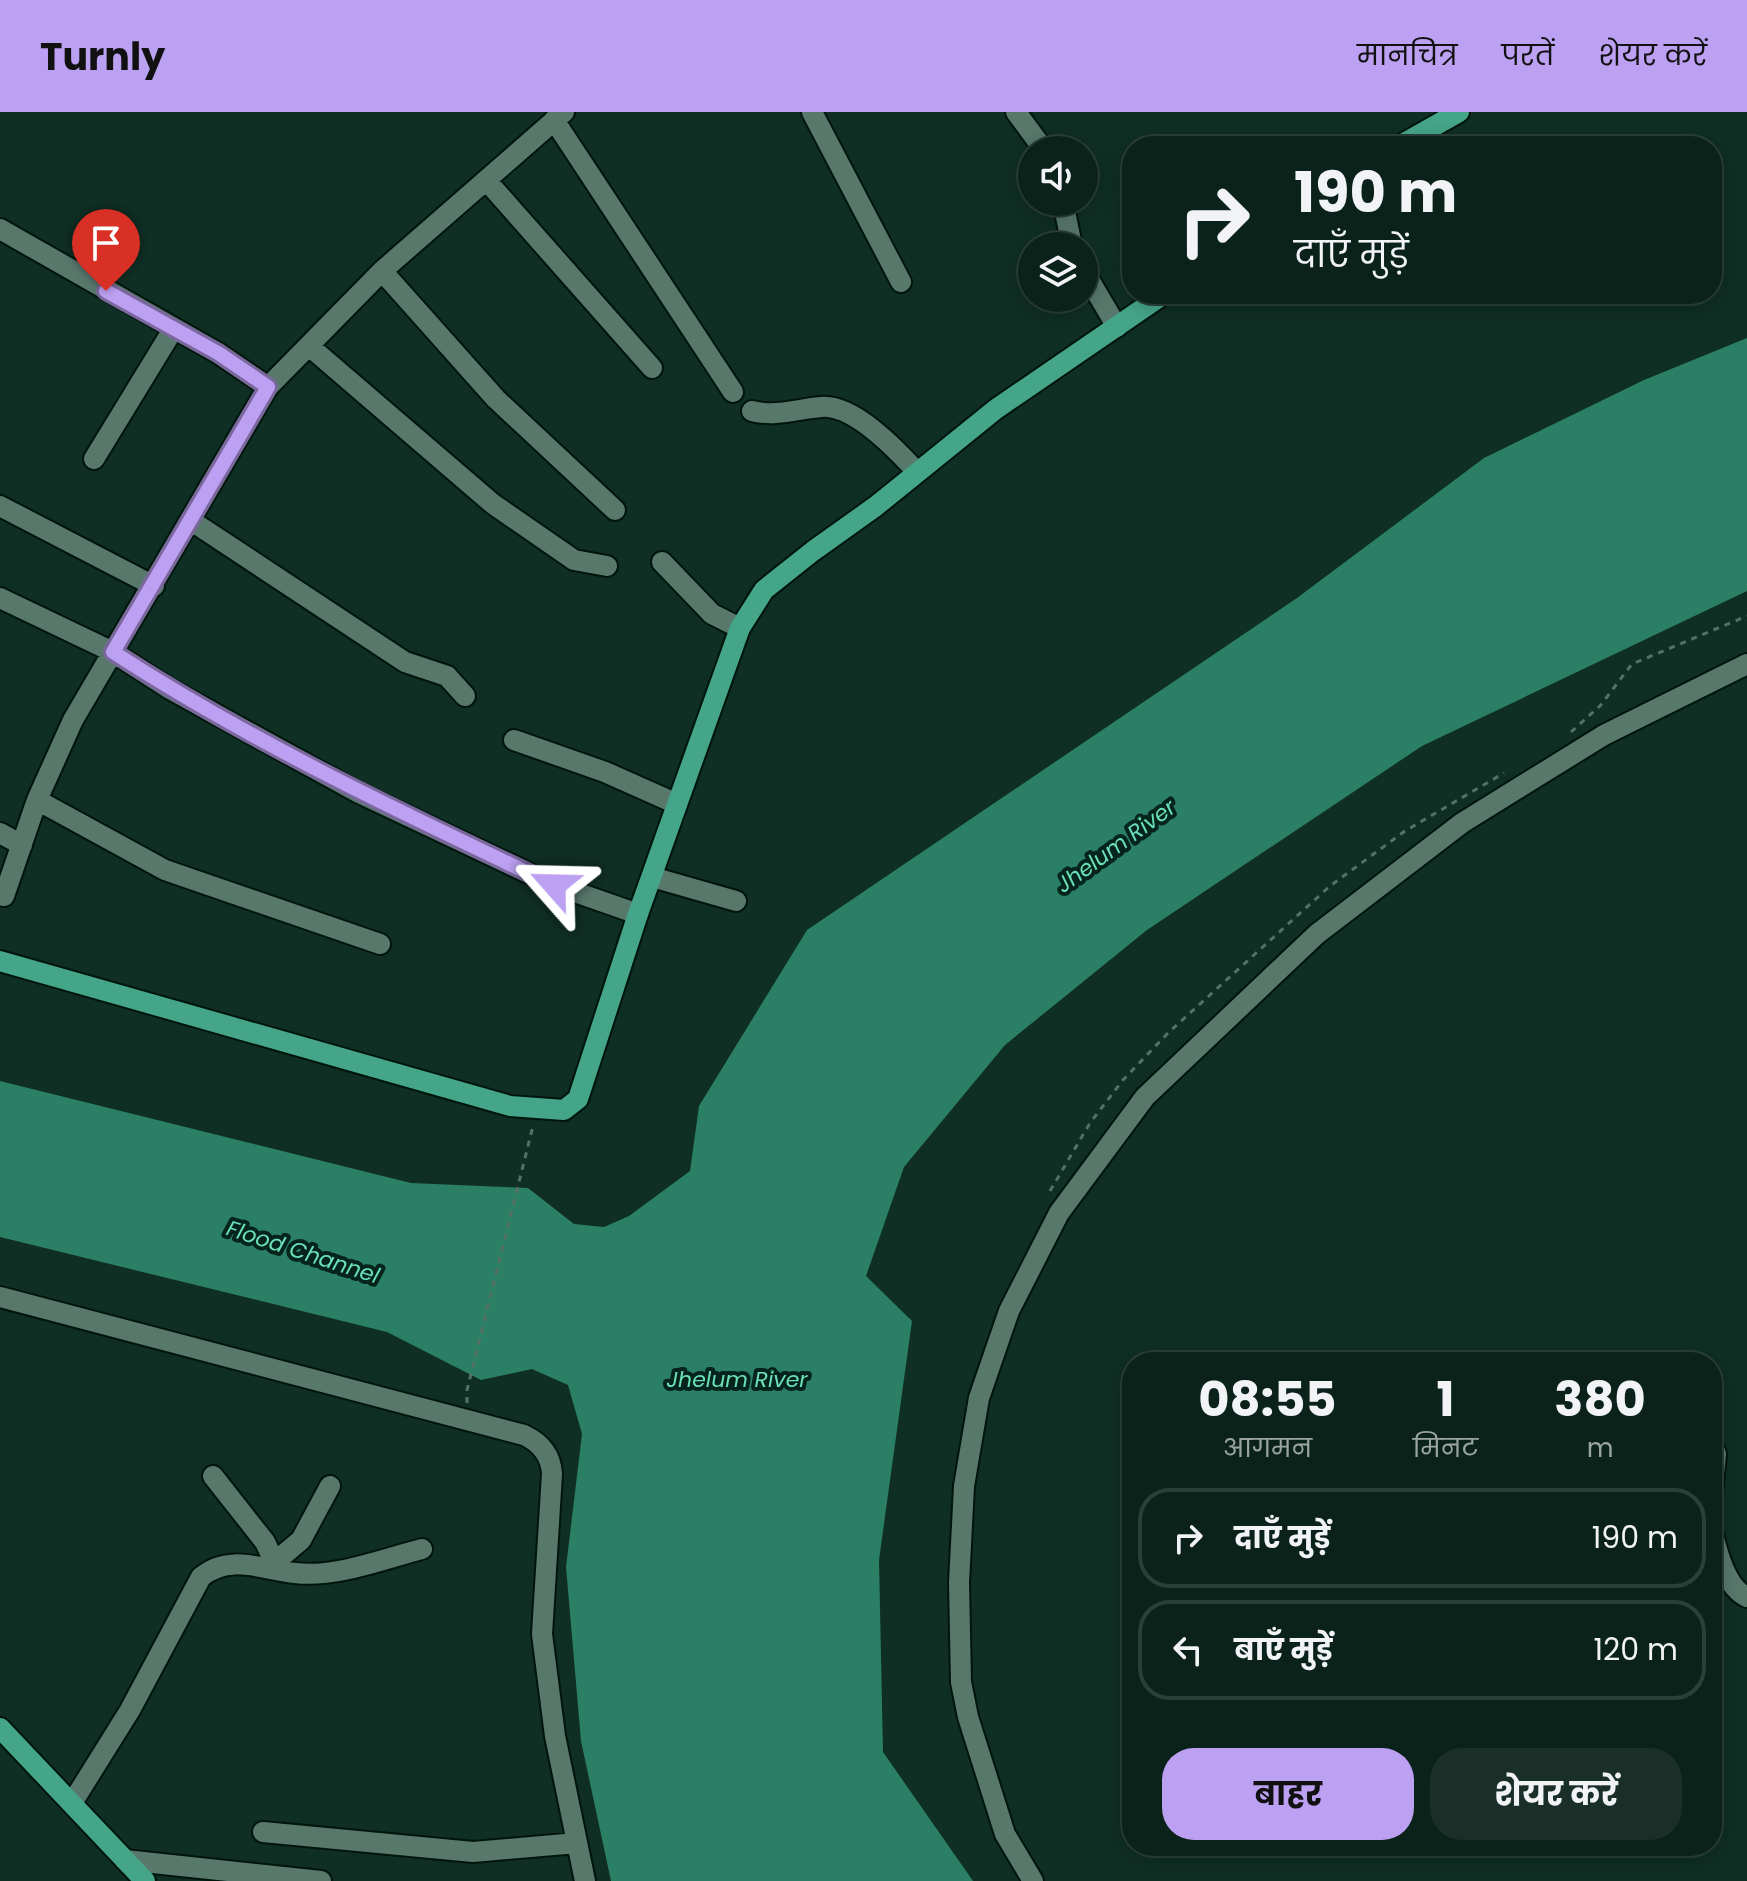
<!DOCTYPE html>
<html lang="hi">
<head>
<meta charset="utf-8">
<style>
  body { margin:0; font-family:Poppins,"Noto Sans Devanagari",sans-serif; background:#192f28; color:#f1f3f6; height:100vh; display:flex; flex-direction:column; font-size:30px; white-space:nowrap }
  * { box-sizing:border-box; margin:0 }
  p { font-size:26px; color:#9aa4a3 }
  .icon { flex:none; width:44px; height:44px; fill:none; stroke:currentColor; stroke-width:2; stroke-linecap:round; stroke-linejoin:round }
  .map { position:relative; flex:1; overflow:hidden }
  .sheet { position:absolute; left:1122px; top:1240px; width:600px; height:504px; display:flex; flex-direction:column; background:#0b221b; border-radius:32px; box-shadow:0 4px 20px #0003,0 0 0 2px #2b3f3a }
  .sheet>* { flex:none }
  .guide { position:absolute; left:1122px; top:24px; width:600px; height:168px; border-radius:32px; box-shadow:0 4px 20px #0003,0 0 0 2px #2b3f3a; background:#0b221b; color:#f1f3f6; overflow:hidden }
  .fabs { position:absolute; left:1018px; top:24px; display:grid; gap:16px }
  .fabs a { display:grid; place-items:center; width:80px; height:80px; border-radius:50%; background:#0b221b; box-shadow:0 4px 20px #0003,0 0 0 2px #2b3f3a; font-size:40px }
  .pin { position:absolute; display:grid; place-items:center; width:68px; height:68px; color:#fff; margin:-82px -34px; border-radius:50% 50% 50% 0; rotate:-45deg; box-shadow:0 0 8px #0007 }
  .pin .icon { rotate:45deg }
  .me { position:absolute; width:88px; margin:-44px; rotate:295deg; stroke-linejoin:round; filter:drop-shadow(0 0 6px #0008) }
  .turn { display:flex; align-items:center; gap:28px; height:168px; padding:0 40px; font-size:36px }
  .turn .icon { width:104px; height:104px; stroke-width:2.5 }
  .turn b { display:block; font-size:56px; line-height:68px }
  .eta { display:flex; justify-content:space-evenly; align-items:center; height:136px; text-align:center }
  .eta b { font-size:48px; font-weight:700; line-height:56px }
  .primary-button { display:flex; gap:16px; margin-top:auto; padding:16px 40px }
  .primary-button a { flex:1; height:92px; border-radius:32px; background:#bca0f2; color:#111; font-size:32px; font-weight:700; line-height:92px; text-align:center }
  .primary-button a+a { background:#192f28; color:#f1f3f6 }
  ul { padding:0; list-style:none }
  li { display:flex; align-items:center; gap:24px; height:100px; margin:0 16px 12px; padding:0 24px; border:4px solid #2b3f3a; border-radius:32px }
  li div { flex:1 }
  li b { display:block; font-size:30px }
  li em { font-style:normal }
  header { display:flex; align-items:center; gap:48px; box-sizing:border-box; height:112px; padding:0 40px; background:#bca0f2; color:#111 }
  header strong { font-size:38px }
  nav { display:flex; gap:44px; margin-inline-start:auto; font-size:28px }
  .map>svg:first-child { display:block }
  .water { fill:#2b7f65 }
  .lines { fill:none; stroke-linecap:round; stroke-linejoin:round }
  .minor-casing { stroke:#00160d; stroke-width:24 }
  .major-casing { stroke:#00160d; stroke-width:24 }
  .path { stroke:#557067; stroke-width:3; stroke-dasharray:6 6; stroke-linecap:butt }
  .minor { stroke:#58786c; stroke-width:20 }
  .major { stroke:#45a588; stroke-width:20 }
  .route-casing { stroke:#7a689d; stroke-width:20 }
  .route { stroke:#bca0f2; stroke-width:14 }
  .labels { text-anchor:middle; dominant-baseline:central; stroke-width:8; stroke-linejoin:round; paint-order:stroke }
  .water-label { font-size:22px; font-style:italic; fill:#6adfb9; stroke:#05241b }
</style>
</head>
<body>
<header>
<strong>Turnly</strong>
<nav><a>मानचित्र</a><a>परतें</a><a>शेयर करें</a></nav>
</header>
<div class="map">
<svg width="1747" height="1769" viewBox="0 0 1747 1769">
  <rect width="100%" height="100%" fill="#0f2e24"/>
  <path class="water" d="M1747 226V479L1422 634 1147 818 1005 933 904 1055 866 1164 912 1209 879 1448 883 1640 973 1769H611L581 1629 566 1455 582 1322 568 1273 532 1257 481 1268 387 1220 0 1125V969L411 1071 528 1076 574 1112 604 1115 629 1104 690 1059 699 994 807 818 1297 486 1484 346 1644 268Z"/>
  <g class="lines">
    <defs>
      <path id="minor" d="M812 0 901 170
        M1016 0 1044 38
        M554 8 733 280
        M486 68 652 256
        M1063 90 1072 134
        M0 117 218 241 268 275
        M382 159 496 287 615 398
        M1084 159 1117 215
        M309 234 493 392 574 448 607 454
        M752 299C776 305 797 297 821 295 853 292 896 337 917 360
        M94 347 174 216
        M0 394 154 474
        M190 408 405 550 447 564 465 584
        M662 450 712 502 740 516
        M0 486 113 540 170 577 359 681 554 773
        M514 628 605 660 677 692
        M37 688 165 758 380 832
        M0 721 22 733
        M652 765 736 789
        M575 780 638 802
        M4 784 37 688 73 608 268 275 382 159 564 0
        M0 1185 524 1323C541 1331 551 1343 552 1362L542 1522 555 1624 585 1769
        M1712 1334 1716 1342 1712 1382
        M213 1364 265 1430 278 1458
        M1712 1419C1717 1439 1726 1476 1747 1485
        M276 1449 301 1428 330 1374
        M72 1691 130 1598 201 1465C230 1441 263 1458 295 1461 336 1466 383 1447 422 1437
        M263 1720 473 1740 577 1731
        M125 1748 321 1769
        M1033 1769 1005 1722 968 1605 961 1570 959 1471 964 1374 979 1286 1009 1199 1059 1101 1145 985 1317 822 1462 711 1604 623 1747 552"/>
      <path id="major" d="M1399 34 1459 0
        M0 849 510 994 564 998 578 987 638 802 740 516 764 478 813 439 876 394 996 297 1164 182
        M0 1616 145 1769"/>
    </defs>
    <use href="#minor" class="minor-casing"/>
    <use href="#major" class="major-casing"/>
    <path class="path" d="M1571 620 1600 594 1632 552 1747 504
      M1050 1079 1090 1011 1123 968 1168 921 1330 774 1405 719 1504 661
      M467 1291V1278L533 1014"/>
    <use href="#minor" class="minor"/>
    <use href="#major" class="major"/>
  </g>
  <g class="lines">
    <defs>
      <path id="route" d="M106 179 218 241 268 275 113 540C253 631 404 702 554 773"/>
    </defs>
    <use href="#route" class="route-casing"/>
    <use href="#route" class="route"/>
  </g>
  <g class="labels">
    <g class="water-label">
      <text transform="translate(1116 734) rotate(-36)">Jhelum River</text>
      <text transform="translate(303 1140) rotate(18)">Flood Channel</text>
      <text x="737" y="1267">Jhelum River</text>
    </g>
  </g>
</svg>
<div class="fabs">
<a><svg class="icon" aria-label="sound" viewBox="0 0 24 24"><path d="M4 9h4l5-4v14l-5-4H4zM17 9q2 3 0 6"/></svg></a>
<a><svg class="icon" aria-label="layers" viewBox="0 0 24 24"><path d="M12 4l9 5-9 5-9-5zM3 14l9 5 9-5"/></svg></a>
</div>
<div class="pin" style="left:106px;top:179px;background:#d93025"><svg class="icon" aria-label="arrive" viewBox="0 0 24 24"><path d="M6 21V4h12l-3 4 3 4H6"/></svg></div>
<svg class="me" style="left:554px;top:773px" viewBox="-20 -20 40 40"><path d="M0-17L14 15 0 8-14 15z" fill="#bca0f2" stroke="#fff" stroke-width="4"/></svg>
<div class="guide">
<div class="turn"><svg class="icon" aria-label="right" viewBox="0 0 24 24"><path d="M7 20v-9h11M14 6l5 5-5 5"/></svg><div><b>190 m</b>दाएँ मुड़ें</div></div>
</div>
<section class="sheet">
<div class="eta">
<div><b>08:55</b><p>आगमन</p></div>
<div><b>1</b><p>मिनट</p></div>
<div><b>380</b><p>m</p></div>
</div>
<ul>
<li><svg class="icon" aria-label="right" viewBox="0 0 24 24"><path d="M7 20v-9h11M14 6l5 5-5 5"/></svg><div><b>दाएँ मुड़ें</b></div><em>190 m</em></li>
<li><svg class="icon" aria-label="left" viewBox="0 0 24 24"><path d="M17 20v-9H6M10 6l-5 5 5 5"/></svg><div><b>बाएँ मुड़ें</b></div><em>120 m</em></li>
</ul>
<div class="primary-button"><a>बाहर</a><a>शेयर करें</a></div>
</section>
</div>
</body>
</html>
